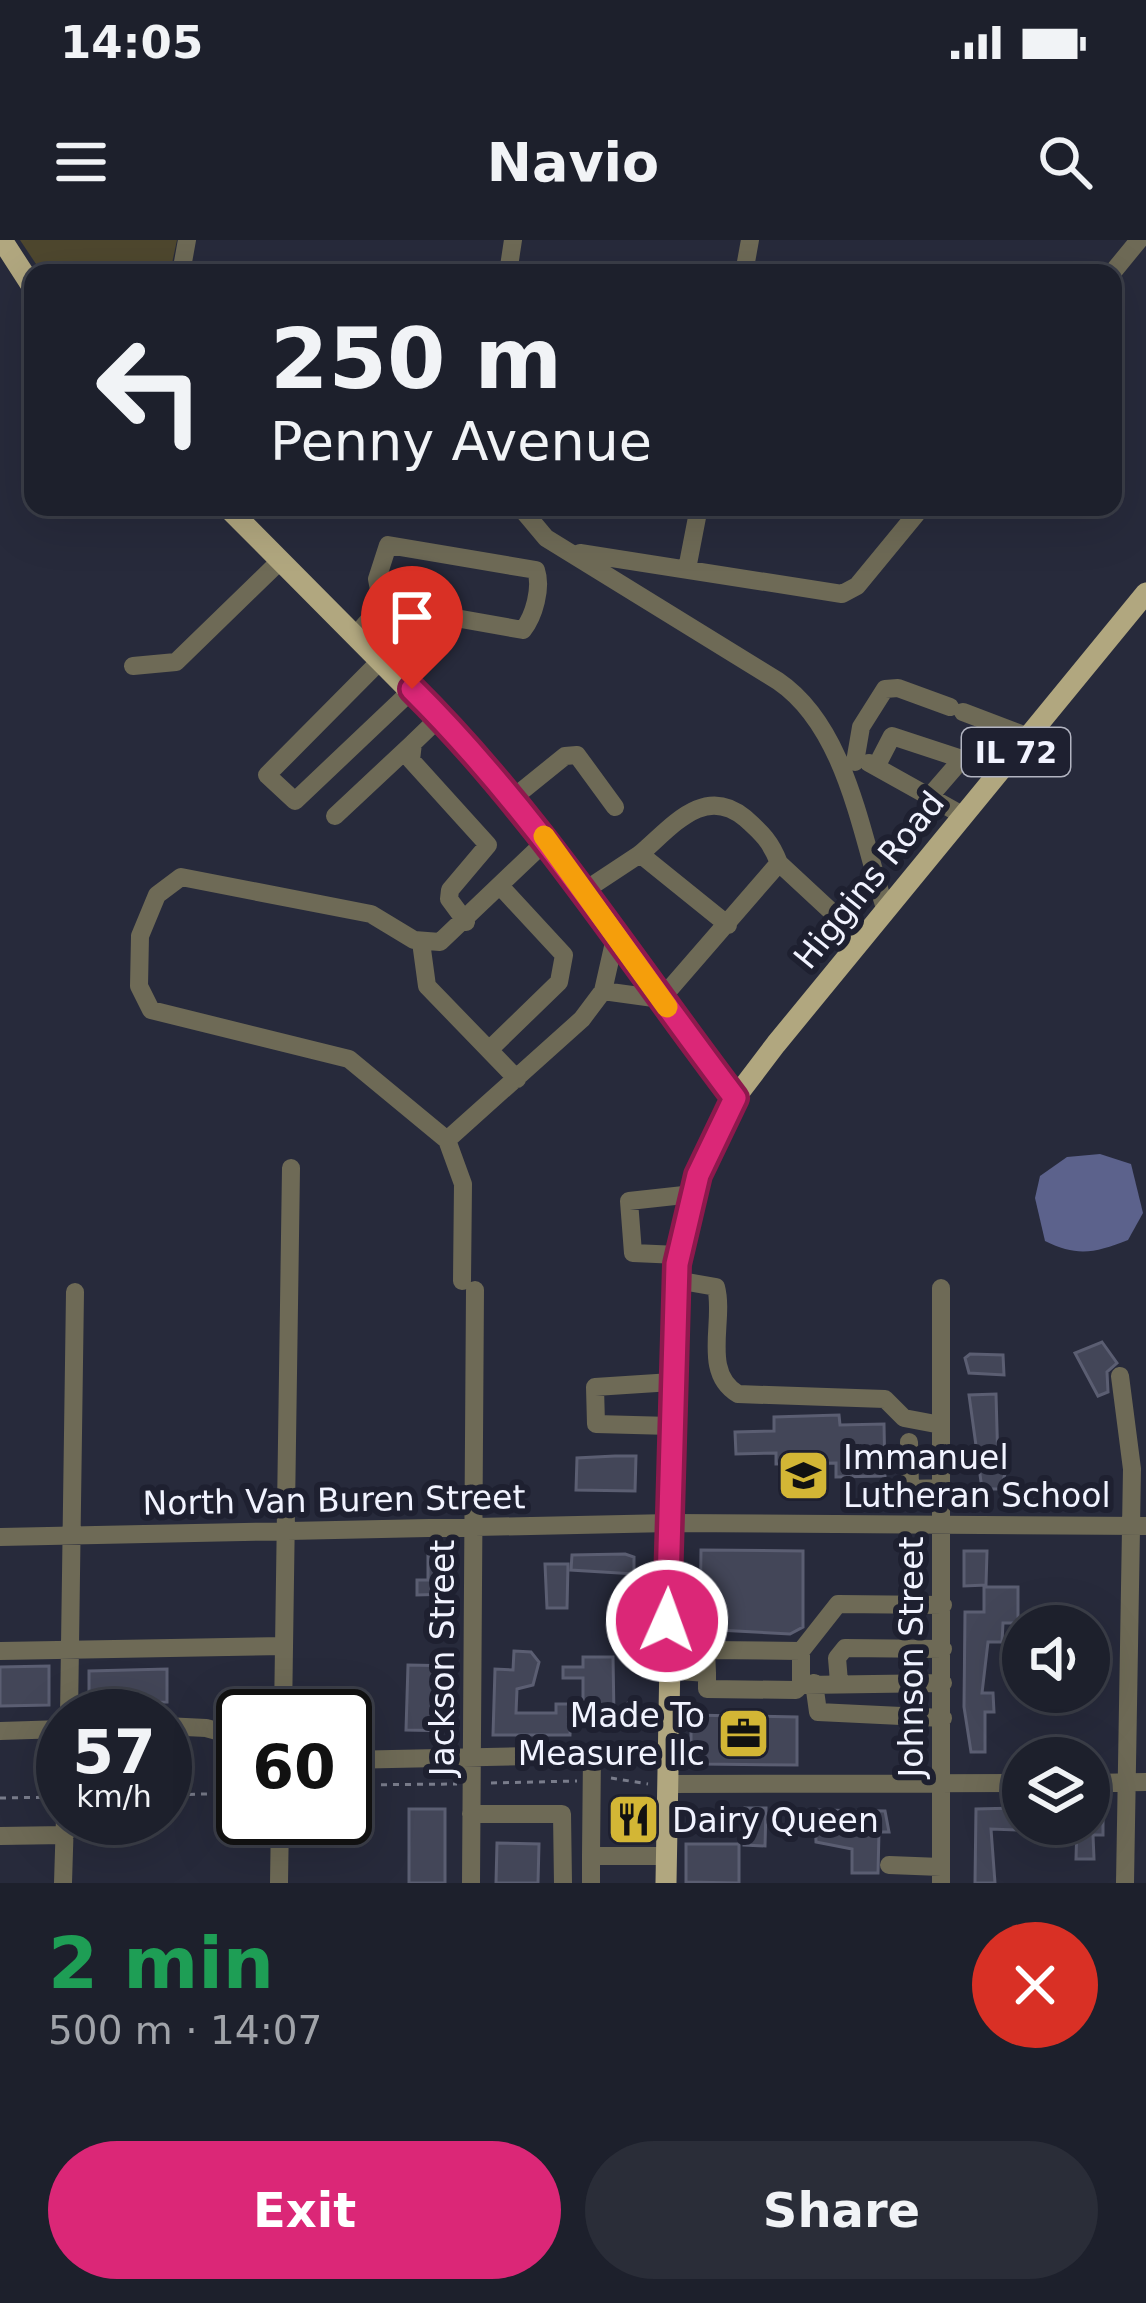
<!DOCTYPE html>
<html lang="en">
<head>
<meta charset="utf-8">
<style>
  body { margin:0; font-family:"DejaVu Sans",sans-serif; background:#2a2d38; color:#f1f3f6; height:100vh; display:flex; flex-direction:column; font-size:45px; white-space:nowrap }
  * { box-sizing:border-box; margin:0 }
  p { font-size:39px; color:#a0a3a9 }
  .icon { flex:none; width:66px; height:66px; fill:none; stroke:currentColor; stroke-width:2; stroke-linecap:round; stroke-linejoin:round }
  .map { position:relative; height:1643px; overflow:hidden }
  .panel { display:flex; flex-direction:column; background:#1d202c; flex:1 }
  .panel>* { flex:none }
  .top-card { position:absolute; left:24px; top:24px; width:1098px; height:252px; border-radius:24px; box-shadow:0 12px 48px #0002,0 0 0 3px #3b3e48; background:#1d202c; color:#f1f3f6; overflow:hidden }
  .fabs { position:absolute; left:1002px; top:1365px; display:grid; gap:24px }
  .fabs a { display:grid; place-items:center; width:108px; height:108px; border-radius:50%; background:#1d202c; box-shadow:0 12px 48px #0002,0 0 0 3px #3b3e48; font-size:60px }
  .speed { position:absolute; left:36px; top:1449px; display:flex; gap:24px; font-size:60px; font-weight:700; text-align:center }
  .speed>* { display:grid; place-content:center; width:156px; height:156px; border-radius:50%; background:#1d202c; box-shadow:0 12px 48px #0002,0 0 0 3px #3b3e48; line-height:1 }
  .speed small { font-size:30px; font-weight:400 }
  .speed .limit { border:6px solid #111; border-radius:18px; background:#fff; color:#111 }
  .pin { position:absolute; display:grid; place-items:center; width:102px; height:102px; color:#fff; margin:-123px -51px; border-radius:50% 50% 50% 0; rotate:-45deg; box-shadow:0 0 12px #0007 }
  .pin .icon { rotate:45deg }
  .me { position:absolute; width:132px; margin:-66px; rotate:2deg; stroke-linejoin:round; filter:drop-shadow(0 0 9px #0008) }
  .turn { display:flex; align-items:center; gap:42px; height:252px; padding:0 48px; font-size:54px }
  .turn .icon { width:156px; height:156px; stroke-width:2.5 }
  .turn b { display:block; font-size:84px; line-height:102px }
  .round { display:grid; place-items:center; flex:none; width:126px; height:126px; border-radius:63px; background:#2a2d38 }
  .head { display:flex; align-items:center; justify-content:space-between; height:204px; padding:0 48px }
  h1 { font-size:72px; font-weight:700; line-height:90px; color:#1e9e55 }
  .button { display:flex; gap:24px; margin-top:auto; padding:24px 48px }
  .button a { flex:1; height:138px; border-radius:72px; background:#db2777; color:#fff; font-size:48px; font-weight:700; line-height:138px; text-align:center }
  .button a+a { background:#2a2d38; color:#f1f3f6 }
  .status { display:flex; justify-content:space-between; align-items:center; height:84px; padding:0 60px; background:#1d202c; direction:ltr }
  .status svg { height:33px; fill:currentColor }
  header { display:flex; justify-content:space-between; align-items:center; height:156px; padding:0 48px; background:#1d202c; font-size:54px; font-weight:700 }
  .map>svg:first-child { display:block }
  .green { fill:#4e472e }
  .water { fill:#5c628c }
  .building { fill:#434658; stroke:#5b5e72; stroke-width:3 }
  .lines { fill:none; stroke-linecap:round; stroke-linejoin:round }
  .path { stroke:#797c8b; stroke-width:3; stroke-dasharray:6 6; stroke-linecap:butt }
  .minor { stroke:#6e6a56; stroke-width:18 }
  .major { stroke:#b1a77f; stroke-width:21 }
  .route-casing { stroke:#8e194d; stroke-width:30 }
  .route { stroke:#db2777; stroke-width:21 }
  .slow { stroke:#f59e0b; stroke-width:21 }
  .labels { text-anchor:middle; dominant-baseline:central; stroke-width:12; stroke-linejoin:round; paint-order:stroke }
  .shield { fill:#1e2030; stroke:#b2b4c1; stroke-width:3 }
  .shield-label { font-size:30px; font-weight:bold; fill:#f1f3ff }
  .street-label { font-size:33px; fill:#f1f3ff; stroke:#1e2030 }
  .poi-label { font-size:33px; fill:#f1f3ff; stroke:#1e2030; text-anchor:start }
</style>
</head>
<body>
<div class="status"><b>14:05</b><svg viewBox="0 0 49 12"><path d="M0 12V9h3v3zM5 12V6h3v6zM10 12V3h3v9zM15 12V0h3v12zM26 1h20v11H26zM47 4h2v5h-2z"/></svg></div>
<header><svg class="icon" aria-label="menu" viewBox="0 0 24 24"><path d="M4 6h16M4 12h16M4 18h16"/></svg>Navio<svg class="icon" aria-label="search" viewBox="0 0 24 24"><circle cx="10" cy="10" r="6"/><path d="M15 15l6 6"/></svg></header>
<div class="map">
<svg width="1146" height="1643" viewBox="0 0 1146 1643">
  <rect width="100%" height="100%" fill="#272a3b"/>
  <path class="green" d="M20 0H177L170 33H42Z"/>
  <path class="water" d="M1100 914 1131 924 1143 973 1128 1000C1095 1013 1077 1017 1045 1001L1035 958 1040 936 1067 917Z"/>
  <path class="building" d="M1102 1102 1117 1123 1107 1132 1108 1152 1098 1156 1075 1113Z
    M970 1114 1003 1115 1004 1135 969 1133 965 1118Z
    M996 1154 998 1225 1005 1234 1000 1249H982L969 1155Z
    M839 1175 840 1185 884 1184 885 1236 836 1237V1223L776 1224V1213L736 1214 735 1192 774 1191V1177Z
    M615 1216H636L635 1251 576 1250 577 1218Z
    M428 1308H454L451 1354 417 1355V1340H428Z
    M701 1310 803 1311V1387L790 1394 700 1389Z
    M964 1311H987L986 1345 964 1346Z
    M625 1314 634 1317V1334L571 1330 572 1315Z
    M545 1324H568L567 1368H547Z
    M984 1347H1018V1383H1003L1002 1402H988L982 1453H993L994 1472H985V1512H971L964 1467 965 1372H984Z
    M514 1411 531 1412 539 1422 533 1445 517 1449 516 1473H556V1464H571L570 1495H493L495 1429 513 1430Z
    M583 1417H613L614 1476 629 1462 640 1474 624 1489 605 1468H583V1438H563V1427H583Z
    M408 1425 455 1426 454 1491 406 1490Z
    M49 1426V1465L0 1466V1427Z
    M167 1429V1462L89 1463V1431Z
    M691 1475 797 1477V1525L703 1524V1511H691Z
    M745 1568H766L765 1606 744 1605Z
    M1016 1568V1590L991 1589 995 1643H975L976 1569Z
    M409 1569H445V1643H409Z
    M815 1570 885 1571 889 1592H879L878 1633H852V1609L816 1602Z
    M1089 1570H1103V1595H1093L1094 1619H1076L1077 1584H1089Z
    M497 1603 539 1604 538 1643H496Z
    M686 1604H739V1643L686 1642Z"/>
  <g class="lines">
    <path class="path" d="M611 1538 648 1544
      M491 1543 577 1541
      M345 1545 457 1544
      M165 1555 243 1553
      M0 1558 63 1557"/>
    <path class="minor" d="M181 33 187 0
      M508 33 513 0
      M744 33 750 0
      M1112 33 1139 0
      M520 267 546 298 778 441C847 488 861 596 886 671
      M580 313 842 354 857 346 922 267
      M687 329 699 267
      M357 394 382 365 377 339 388 305 536 330C542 348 534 376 523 390L382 365
      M382 419 267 535 295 561 412 450
      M133 426 176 422 281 320
      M963 472 1029 497
      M440 477 413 503 411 520 488 605 450 650 449 659 466 682
      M855 522 861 487 885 449 898 448 950 467
      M869 523 964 576
      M877 525 892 496 962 519 930 556
      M513 558 565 516 577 515 615 567
      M335 576 413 503
      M640 614C672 587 704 544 745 578 762 593 771 602 779 623
      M584 651 640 614 728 685
      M421 702 427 746 517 839
      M603 751 661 759 779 623 862 700
      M489 810 559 742 564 715 501 647
      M447 900 582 779 603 751 615 698
      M679 1015 633 1013 629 961 693 954
      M676 1040 716 1047C725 1081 701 1132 738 1154L885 1159 904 1178 941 1185
      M462 1041 463 944 447 900 349 819 151 770 139 746 140 696 157 655 181 637 371 674 414 700 440 702 547 600
      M1120 1136 1132 1229 1125 1643
      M671 1186 596 1184 595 1147 672 1142
      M909 1202 910 1249 942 1248
      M0 1297 670 1283 1146 1286
      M0 1411 284 1406
      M801 1411 838 1364 943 1365
      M666 1430 707 1433V1449L796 1450 801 1445V1411L706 1410 707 1433
      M839 1442 837 1418 845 1408 943 1409
      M814 1443 818 1472 943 1478
      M804 1445 943 1443
      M69 1476 75 1052
      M283 1476 291 928
      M165 1486 206 1488 243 1498
      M0 1491 63 1489
      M345 1520 666 1513
      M1089 1543 1146 1542
      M667 1544 1023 1543
      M471 1574H562L563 1643
      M0 1596 65 1595
      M591 1616 592 1513
      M889 1625 941 1627
      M63 1643 65 1578
      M279 1643 280 1578
      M471 1643 475 1050
      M591 1643V1616H666
      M941 1643V1048"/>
    <path class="major" d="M2 0 33 48
      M227 267 500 542 735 858
      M666 1643 677 1024 706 915 735 858 776 804 1146 353"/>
  </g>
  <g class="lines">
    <defs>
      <path id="route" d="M412 449C537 573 629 719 735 858L698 935 677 1024 667 1381"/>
    </defs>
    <use href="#route" class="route-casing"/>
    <use href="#route" class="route"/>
    <path class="slow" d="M544 596 667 767"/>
  </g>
  <defs>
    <symbol id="school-square" viewBox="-11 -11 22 22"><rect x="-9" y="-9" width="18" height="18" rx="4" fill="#d3b635" stroke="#1e2030"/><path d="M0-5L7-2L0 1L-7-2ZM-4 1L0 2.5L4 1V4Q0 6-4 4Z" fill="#111"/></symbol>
    <symbol id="office-square" viewBox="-11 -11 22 22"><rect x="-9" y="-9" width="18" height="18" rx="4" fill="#d3b635" stroke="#1e2030"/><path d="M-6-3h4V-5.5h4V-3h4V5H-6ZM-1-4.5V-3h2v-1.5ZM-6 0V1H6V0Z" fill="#111"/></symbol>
    <symbol id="restaurant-square" viewBox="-11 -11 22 22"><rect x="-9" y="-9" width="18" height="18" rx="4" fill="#d3b635" stroke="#1e2030"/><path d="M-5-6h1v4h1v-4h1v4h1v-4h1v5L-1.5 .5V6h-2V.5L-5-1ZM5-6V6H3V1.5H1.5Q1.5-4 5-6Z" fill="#111"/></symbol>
  </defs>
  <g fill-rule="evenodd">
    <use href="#school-square" x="774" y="1206" width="59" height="59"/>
    <use href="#office-square" x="714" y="1464" width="59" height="59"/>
    <use href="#restaurant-square" x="604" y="1550" width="59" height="59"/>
  </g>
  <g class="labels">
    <rect class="shield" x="962" y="488" width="108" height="48" rx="9"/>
    <g class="shield-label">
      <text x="1016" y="512">IL 72</text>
    </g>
    <g class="street-label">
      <text transform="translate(869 640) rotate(-51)">Higgins Road</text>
      <text transform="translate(334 1260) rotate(-1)">North Van Buren Street</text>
      <text transform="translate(911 1417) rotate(-90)">Johnson Street</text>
      <text transform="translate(442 1418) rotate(-90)">Jackson Street</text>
    </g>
    <g class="poi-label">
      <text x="843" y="1217">Immanuel<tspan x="843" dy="38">Lutheran School</tspan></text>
      <text x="705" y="1475" text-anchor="end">Made To<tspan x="705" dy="38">Measure llc</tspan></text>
      <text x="672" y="1580">Dairy Queen</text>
    </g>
  </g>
</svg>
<div class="fabs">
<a><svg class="icon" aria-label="sound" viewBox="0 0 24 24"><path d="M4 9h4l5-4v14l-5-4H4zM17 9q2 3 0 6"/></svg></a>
<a><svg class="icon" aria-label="layers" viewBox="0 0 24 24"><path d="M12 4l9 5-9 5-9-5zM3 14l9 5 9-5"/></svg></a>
</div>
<div class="speed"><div>57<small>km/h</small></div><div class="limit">60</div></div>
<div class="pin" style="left:412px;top:449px;background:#d93025"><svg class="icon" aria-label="arrive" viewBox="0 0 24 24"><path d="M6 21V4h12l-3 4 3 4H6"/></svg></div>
<svg class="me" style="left:667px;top:1381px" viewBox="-20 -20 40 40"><circle r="17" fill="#db2777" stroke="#fff" stroke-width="3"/><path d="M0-11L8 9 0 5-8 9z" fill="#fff"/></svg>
<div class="top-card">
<div class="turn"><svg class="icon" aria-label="left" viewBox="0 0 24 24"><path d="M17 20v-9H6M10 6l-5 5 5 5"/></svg><div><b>250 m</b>Penny Avenue</div></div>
</div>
</div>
<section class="panel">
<div class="head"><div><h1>2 min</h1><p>500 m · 14:07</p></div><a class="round" style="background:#d93025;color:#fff"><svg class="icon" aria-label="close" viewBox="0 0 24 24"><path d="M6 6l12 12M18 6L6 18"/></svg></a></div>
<div class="button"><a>Exit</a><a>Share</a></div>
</section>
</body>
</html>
